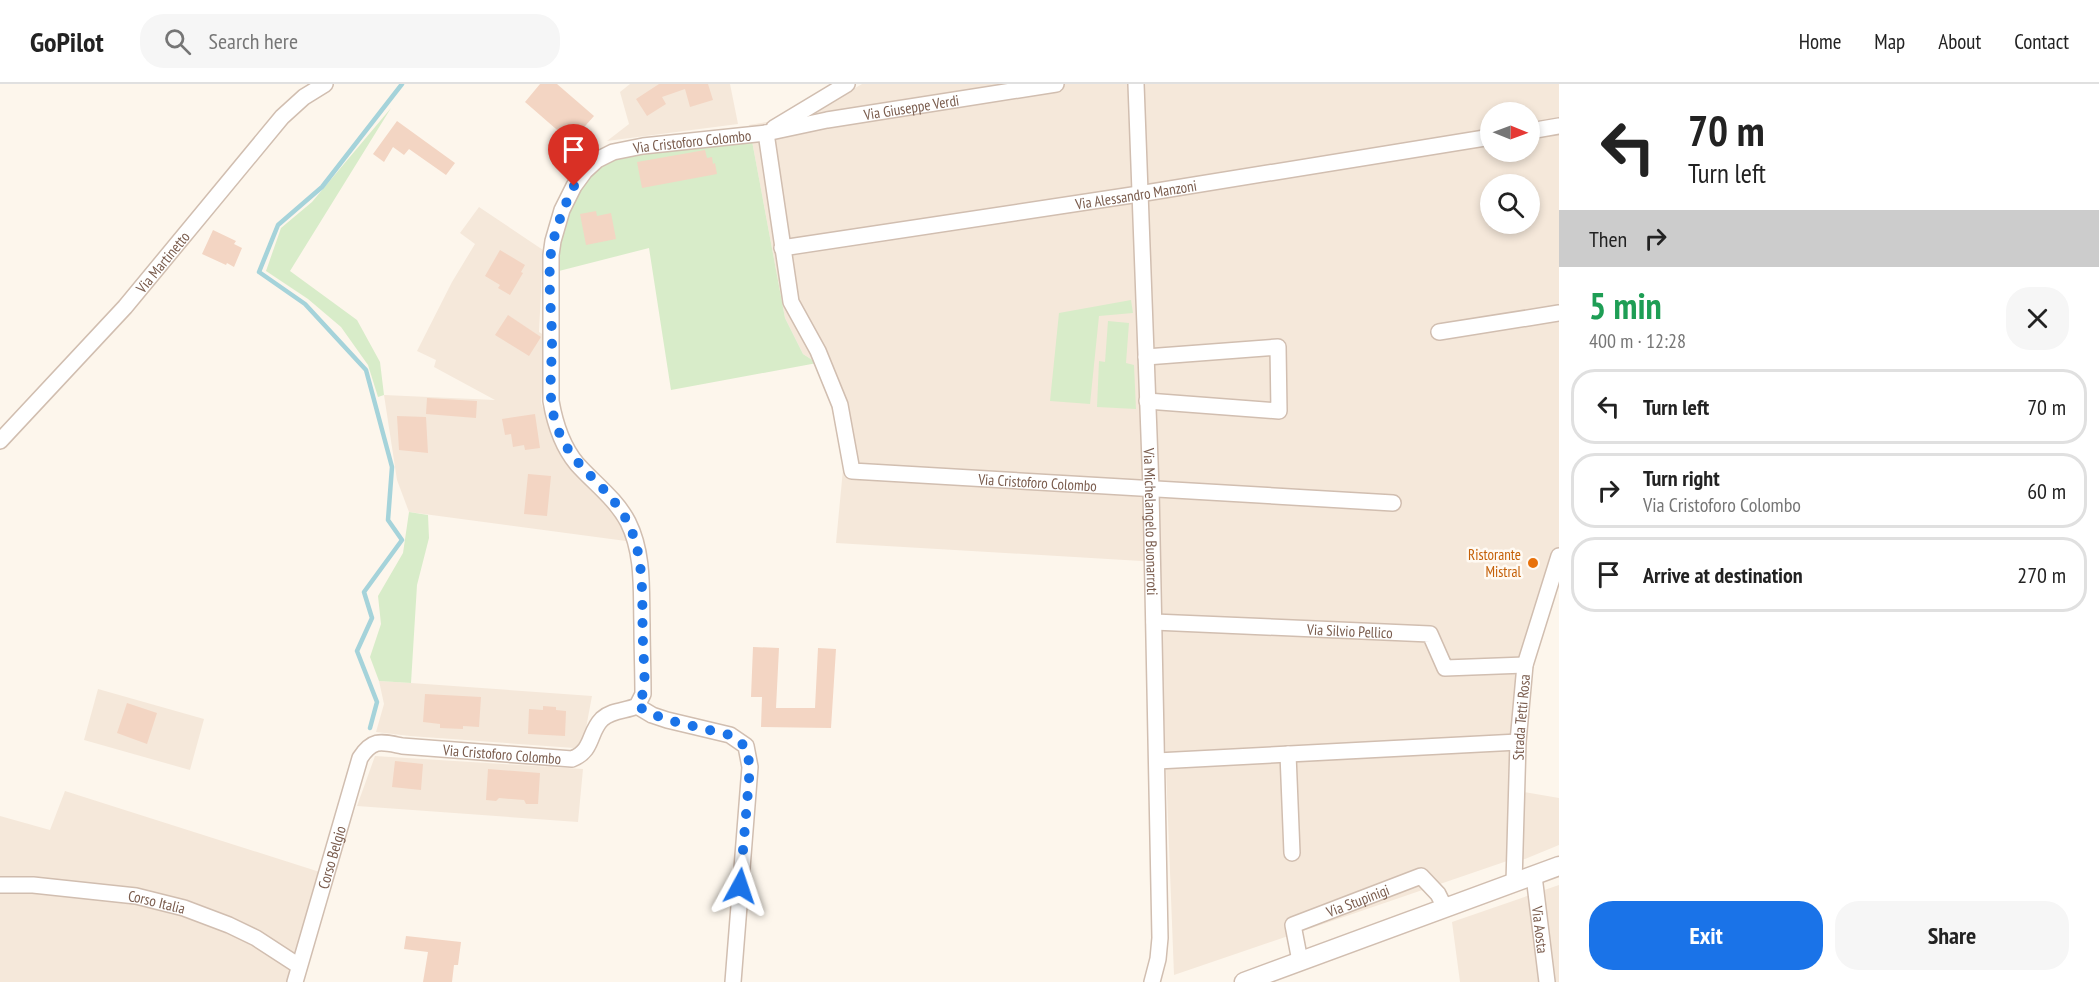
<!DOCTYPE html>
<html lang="en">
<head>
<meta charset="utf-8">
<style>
  body { margin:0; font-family:"PT Sans Narrow",sans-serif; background:#f6f6f6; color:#222; height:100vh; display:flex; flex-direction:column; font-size:22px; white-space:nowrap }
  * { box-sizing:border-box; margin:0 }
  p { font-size:20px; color:#767676 }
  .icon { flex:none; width:33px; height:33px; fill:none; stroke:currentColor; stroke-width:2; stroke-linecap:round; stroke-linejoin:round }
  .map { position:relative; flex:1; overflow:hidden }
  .drawer { display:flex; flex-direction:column; background:#fff; width:540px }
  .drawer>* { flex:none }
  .guide { background:#fff; color:#222; overflow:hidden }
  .needle { width:39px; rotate:91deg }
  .fabs { position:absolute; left:1480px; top:18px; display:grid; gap:12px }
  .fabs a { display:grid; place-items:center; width:60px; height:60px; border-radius:50%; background:#fff; box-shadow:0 3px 9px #0003; font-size:30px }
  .pin { position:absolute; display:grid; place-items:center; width:51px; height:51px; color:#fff; margin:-62px -26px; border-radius:50% 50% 50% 0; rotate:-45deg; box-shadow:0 0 6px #0007 }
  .pin .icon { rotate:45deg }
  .me { position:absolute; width:66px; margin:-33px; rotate:5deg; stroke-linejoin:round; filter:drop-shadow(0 0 4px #0008) }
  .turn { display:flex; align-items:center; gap:21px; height:126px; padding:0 30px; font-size:27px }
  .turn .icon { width:78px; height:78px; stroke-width:2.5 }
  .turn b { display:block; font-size:42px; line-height:51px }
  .then { display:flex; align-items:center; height:57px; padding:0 30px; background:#0003; gap:12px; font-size:22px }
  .round { display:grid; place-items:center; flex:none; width:63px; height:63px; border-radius:24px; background:#f6f6f6 }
  .summary { display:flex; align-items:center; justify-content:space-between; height:102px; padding:0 30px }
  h1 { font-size:36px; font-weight:600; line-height:45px; color:#1e9e55 }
  .action { display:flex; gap:12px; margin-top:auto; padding:12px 30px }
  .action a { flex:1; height:69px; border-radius:24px; background:#1a73e8; color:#fff; font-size:24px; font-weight:600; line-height:69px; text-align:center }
  .action a+a { background:#f6f6f6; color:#222 }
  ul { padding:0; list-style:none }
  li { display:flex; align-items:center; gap:18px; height:75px; margin:0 12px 9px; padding:0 18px; border:3px solid #e0e0e0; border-radius:24px }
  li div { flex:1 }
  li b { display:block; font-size:22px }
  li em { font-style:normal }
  header { display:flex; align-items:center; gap:36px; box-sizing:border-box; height:84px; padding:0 30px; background:#fff; border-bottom:2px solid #e0e0e0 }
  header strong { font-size:28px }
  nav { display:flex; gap:33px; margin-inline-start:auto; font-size:21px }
  .search { width:420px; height:54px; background:#f6f6f6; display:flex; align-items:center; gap:15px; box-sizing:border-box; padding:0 21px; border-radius:24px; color:#767676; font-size:22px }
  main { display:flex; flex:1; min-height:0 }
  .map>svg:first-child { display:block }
  .residential { fill:#f5e8da; fill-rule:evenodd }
  .green { fill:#d8ecc9 }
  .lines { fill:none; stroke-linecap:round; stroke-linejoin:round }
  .stream { stroke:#a5d3da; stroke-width:4.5 }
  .building { fill:#f3d5c3 }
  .minor-casing { stroke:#d1beb0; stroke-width:18 }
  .tertiary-casing { stroke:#d1beb0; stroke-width:21 }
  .minor { stroke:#fff; stroke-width:15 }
  .tertiary { stroke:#fff; stroke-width:18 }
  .route { stroke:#1a73e8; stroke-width:10; stroke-dasharray:0 18 }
  .food-dot { fill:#e8710a; stroke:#fffaf3; stroke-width:2 }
  .labels { text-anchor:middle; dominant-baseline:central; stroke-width:5; stroke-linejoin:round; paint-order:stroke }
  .street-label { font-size:15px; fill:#7a5c4d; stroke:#fffaf3 }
  .food-label { font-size:15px; fill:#c56008; stroke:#fffaf3; text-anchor:end }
</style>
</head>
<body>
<header>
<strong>GoPilot</strong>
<div class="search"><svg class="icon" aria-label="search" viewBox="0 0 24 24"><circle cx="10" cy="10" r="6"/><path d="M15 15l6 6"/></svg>Search here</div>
<nav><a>Home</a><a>Map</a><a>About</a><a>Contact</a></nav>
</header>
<main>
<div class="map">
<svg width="1559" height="898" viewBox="0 0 1559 898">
  <rect width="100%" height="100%" fill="#fdf6ec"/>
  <path class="residential" d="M630 0H730L738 40 607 57 629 40 620 8Z
    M862 0H1559V465L1520 585 1512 706 1559 714V761L1525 775 1510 776 1174 891 1158 478 836 459 844 375 826 302 817 279 803 270 785 234 749 41 809 31ZM1491 28H1530V68H1491ZM1491 100H1530V140H1491Z
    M479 123 543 166 539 248 547 253 541 319 561 369 613 423 628 451 626 457 409 428 397 396 384 311 495 316 434 283 436 276 417 267 452 198 475 160 460 149Z
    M379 597 411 599 592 612 583 660 574 664 410 652 376 648 384 620Z
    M98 605 204 635 190 686 84 656Z
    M375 672 583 685 578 738 357 722Z
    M65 707 326 790 295 898H0V732L50 746Z
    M1559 801V898H1460L1452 838Z"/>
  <path class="green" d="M391 24 290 187 357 236 380 278 384 311 378 313 368 281 341 243 308 215 266 187 281 144 312 118Z
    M752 57 785 234 803 270 817 279 671 306 649 164 555 188 559 156 573 114 596 83 628 70Z
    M1131 216 1133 229 1099 232 1090 320 1050 317 1059 229Z
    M1108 237 1129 239 1126 279 1134 281 1136 325 1097 323 1099 277 1105 278Z
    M409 428 428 431 429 454 417 501 411 599 379 597 370 573 381 540 378 512 403 469Z"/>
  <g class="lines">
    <path class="stream" d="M370 644 377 618 357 567 372 534 364 508 402 456 388 436 392 383 366 286 305 220 259 188 278 141 322 103 402 0"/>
  </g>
  <path class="building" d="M540 0H557L594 32 571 58 525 18Z
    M659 0H708L713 16 690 23 685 5 662 13 666 20 647 32 636 15Z
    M397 37 455 79 446 91 409 65 404 71 393 63 384 78 373 70Z
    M705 66 707 74 712 73 713 80 715 79 717 90 642 104 637 78Z
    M596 127 597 132 611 129 616 155 586 161 580 130Z
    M213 146 236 157 234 160 242 164 234 183 227 179 226 181 202 170Z
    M500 166 525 181 521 188 523 189 510 211 498 204 500 201 485 192Z
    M508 231 541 253 529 272 495 251Z
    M427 314 477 317 476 334 426 330Z
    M535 330 540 364 525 366 524 361 513 363 511 350 505 351 502 335Z
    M397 332 426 333 428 369 399 366Z
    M528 390 551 392 547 432 524 430Z
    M753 563 779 564 776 624H815L818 564 836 565 831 644 761 643 762 613H751Z
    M425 610 481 613 479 643 463 642V645L440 644V640L423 638Z
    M127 619 157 629 147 660 117 649Z
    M543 622 556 623V626L566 627 565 652 528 650 529 625 543 626Z
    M395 677 423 680 421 706 392 703Z
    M488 685 540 689 538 720H526L524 716 499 714 496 717 486 716Z
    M406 852 461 858 458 881H454L452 898H423L428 868 404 865Z"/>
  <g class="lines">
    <defs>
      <g id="minor">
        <path id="s1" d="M1136 0 1151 405 1160 854 1158 875 1152 898"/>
        <path d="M774 44 847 0"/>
        <path d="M1530 47 1559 42"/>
        <path id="s2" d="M766 49 791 218 818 267 840 321 852 387 1393 419"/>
        <path id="s3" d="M782 164 1139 110 1491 53"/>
        <path d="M1439 248 1559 229"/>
        <path d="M1146 273 1278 263 1279 327 1147 317"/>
        <path id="s4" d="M0 357 125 223 282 33 304 13 325 0"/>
        <path id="s5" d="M1154 538 1430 550 1445 584 1525 581"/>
        <path d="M637 622 652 631 667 636 730 651 746 662 750 683 733 898"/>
        <path d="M1288 670 1292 769"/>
        <path d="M1157 677 1518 658"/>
        <path id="s6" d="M1534 792 1547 898"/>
        <path id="s7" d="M1514 799 1518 658 1525 581 1559 472"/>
        <path id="s8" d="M0 801H33L136 812 184 824 229 841 256 854 299 882"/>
        <path id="s9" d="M1300 877 1293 841 1421 792 1438 810 1445 824"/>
        <path id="s10" d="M295 898 360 674C373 654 382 658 402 662L572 675C594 666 588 649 602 635 612 626 626 627 637 622L643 610C643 587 642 564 642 541 641 506 644 470 628 438 616 415 594 399 577 380 562 362 555 340 551 317V171L553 157 562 126 574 102 585 87 597 76 613 68 643 62 766 49 827 36 1056 0"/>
      </g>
      <path id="tertiary" d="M1244 898 1559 782"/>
    </defs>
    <use href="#minor" class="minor-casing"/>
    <use href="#tertiary" class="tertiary-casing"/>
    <use href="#minor" class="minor"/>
    <use href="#tertiary" class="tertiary"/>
  </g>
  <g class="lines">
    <path class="route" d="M574 102C565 120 558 138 553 158 546 186 552 228 552 258 552 285 547 314 556 340 569 381 602 396 623 430 647 468 641 516 643 559 643 578 649 606 637 622L652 630 668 636 730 651 746 663 750 683 740 802"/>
  </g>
  <circle class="food-dot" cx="1533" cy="479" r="6"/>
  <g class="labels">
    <g class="street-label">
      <text stroke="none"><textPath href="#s10" startOffset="1449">Via Giuseppe Verdi</textPath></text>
      <text stroke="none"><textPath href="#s10" startOffset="1227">Via Cristoforo Colombo</textPath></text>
      <text stroke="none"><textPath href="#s3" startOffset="358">Via Alessandro Manzoni</textPath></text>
      <text stroke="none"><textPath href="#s4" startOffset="242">Via Martinetto</textPath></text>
      <text stroke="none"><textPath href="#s2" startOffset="538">Via Cristoforo Colombo</textPath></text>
      <text stroke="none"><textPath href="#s1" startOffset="438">Via Michelangelo Buonarroti</textPath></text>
      <text stroke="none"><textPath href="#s5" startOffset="196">Via Silvio Pellico</textPath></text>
      <text stroke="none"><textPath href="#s7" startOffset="166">Strada Tetti Rosa</textPath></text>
      <text stroke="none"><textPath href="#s10" startOffset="382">Via Cristoforo Colombo</textPath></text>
      <text stroke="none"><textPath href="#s10" startOffset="130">Corso Belgio</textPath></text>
      <text stroke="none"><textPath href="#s9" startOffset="106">Via Stupinigi</textPath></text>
      <text stroke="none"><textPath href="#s8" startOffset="158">Corso Italia</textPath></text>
      <text stroke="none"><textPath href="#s6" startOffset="54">Via Aosta</textPath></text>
    </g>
    <g class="food-label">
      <text x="1521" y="470">Ristorante<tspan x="1521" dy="17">Mistral</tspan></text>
    </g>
  </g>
</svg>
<div class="fabs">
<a><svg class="needle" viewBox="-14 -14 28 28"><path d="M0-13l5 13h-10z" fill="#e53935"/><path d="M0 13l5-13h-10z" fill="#767676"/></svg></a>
<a><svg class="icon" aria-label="search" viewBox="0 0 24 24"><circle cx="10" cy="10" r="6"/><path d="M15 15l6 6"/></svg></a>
</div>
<div class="pin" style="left:574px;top:102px;background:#d93025"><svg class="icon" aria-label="arrive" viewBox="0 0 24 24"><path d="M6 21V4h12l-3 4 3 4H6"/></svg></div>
<svg class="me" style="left:740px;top:802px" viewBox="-20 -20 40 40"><path d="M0-17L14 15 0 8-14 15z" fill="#1a73e8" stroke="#fff" stroke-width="4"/></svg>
</div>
<section class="drawer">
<div class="guide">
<div class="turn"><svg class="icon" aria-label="left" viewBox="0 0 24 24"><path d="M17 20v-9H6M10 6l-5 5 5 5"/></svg><div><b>70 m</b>Turn left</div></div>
<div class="then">Then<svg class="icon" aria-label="right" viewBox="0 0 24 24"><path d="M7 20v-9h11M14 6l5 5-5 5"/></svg></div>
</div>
<div class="summary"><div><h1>5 min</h1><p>400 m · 12:28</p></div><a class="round"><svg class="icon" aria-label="close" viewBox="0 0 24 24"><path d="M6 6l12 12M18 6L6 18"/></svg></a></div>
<ul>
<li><svg class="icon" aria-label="left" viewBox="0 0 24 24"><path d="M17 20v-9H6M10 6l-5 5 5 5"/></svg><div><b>Turn left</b></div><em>70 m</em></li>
<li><svg class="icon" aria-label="right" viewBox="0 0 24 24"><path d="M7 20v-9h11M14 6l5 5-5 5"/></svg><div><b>Turn right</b><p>Via Cristoforo Colombo</p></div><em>60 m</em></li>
<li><svg class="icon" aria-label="arrive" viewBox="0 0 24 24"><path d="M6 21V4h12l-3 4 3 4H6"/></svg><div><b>Arrive at destination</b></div><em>270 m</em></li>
</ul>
<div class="action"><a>Exit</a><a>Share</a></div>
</section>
</main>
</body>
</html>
